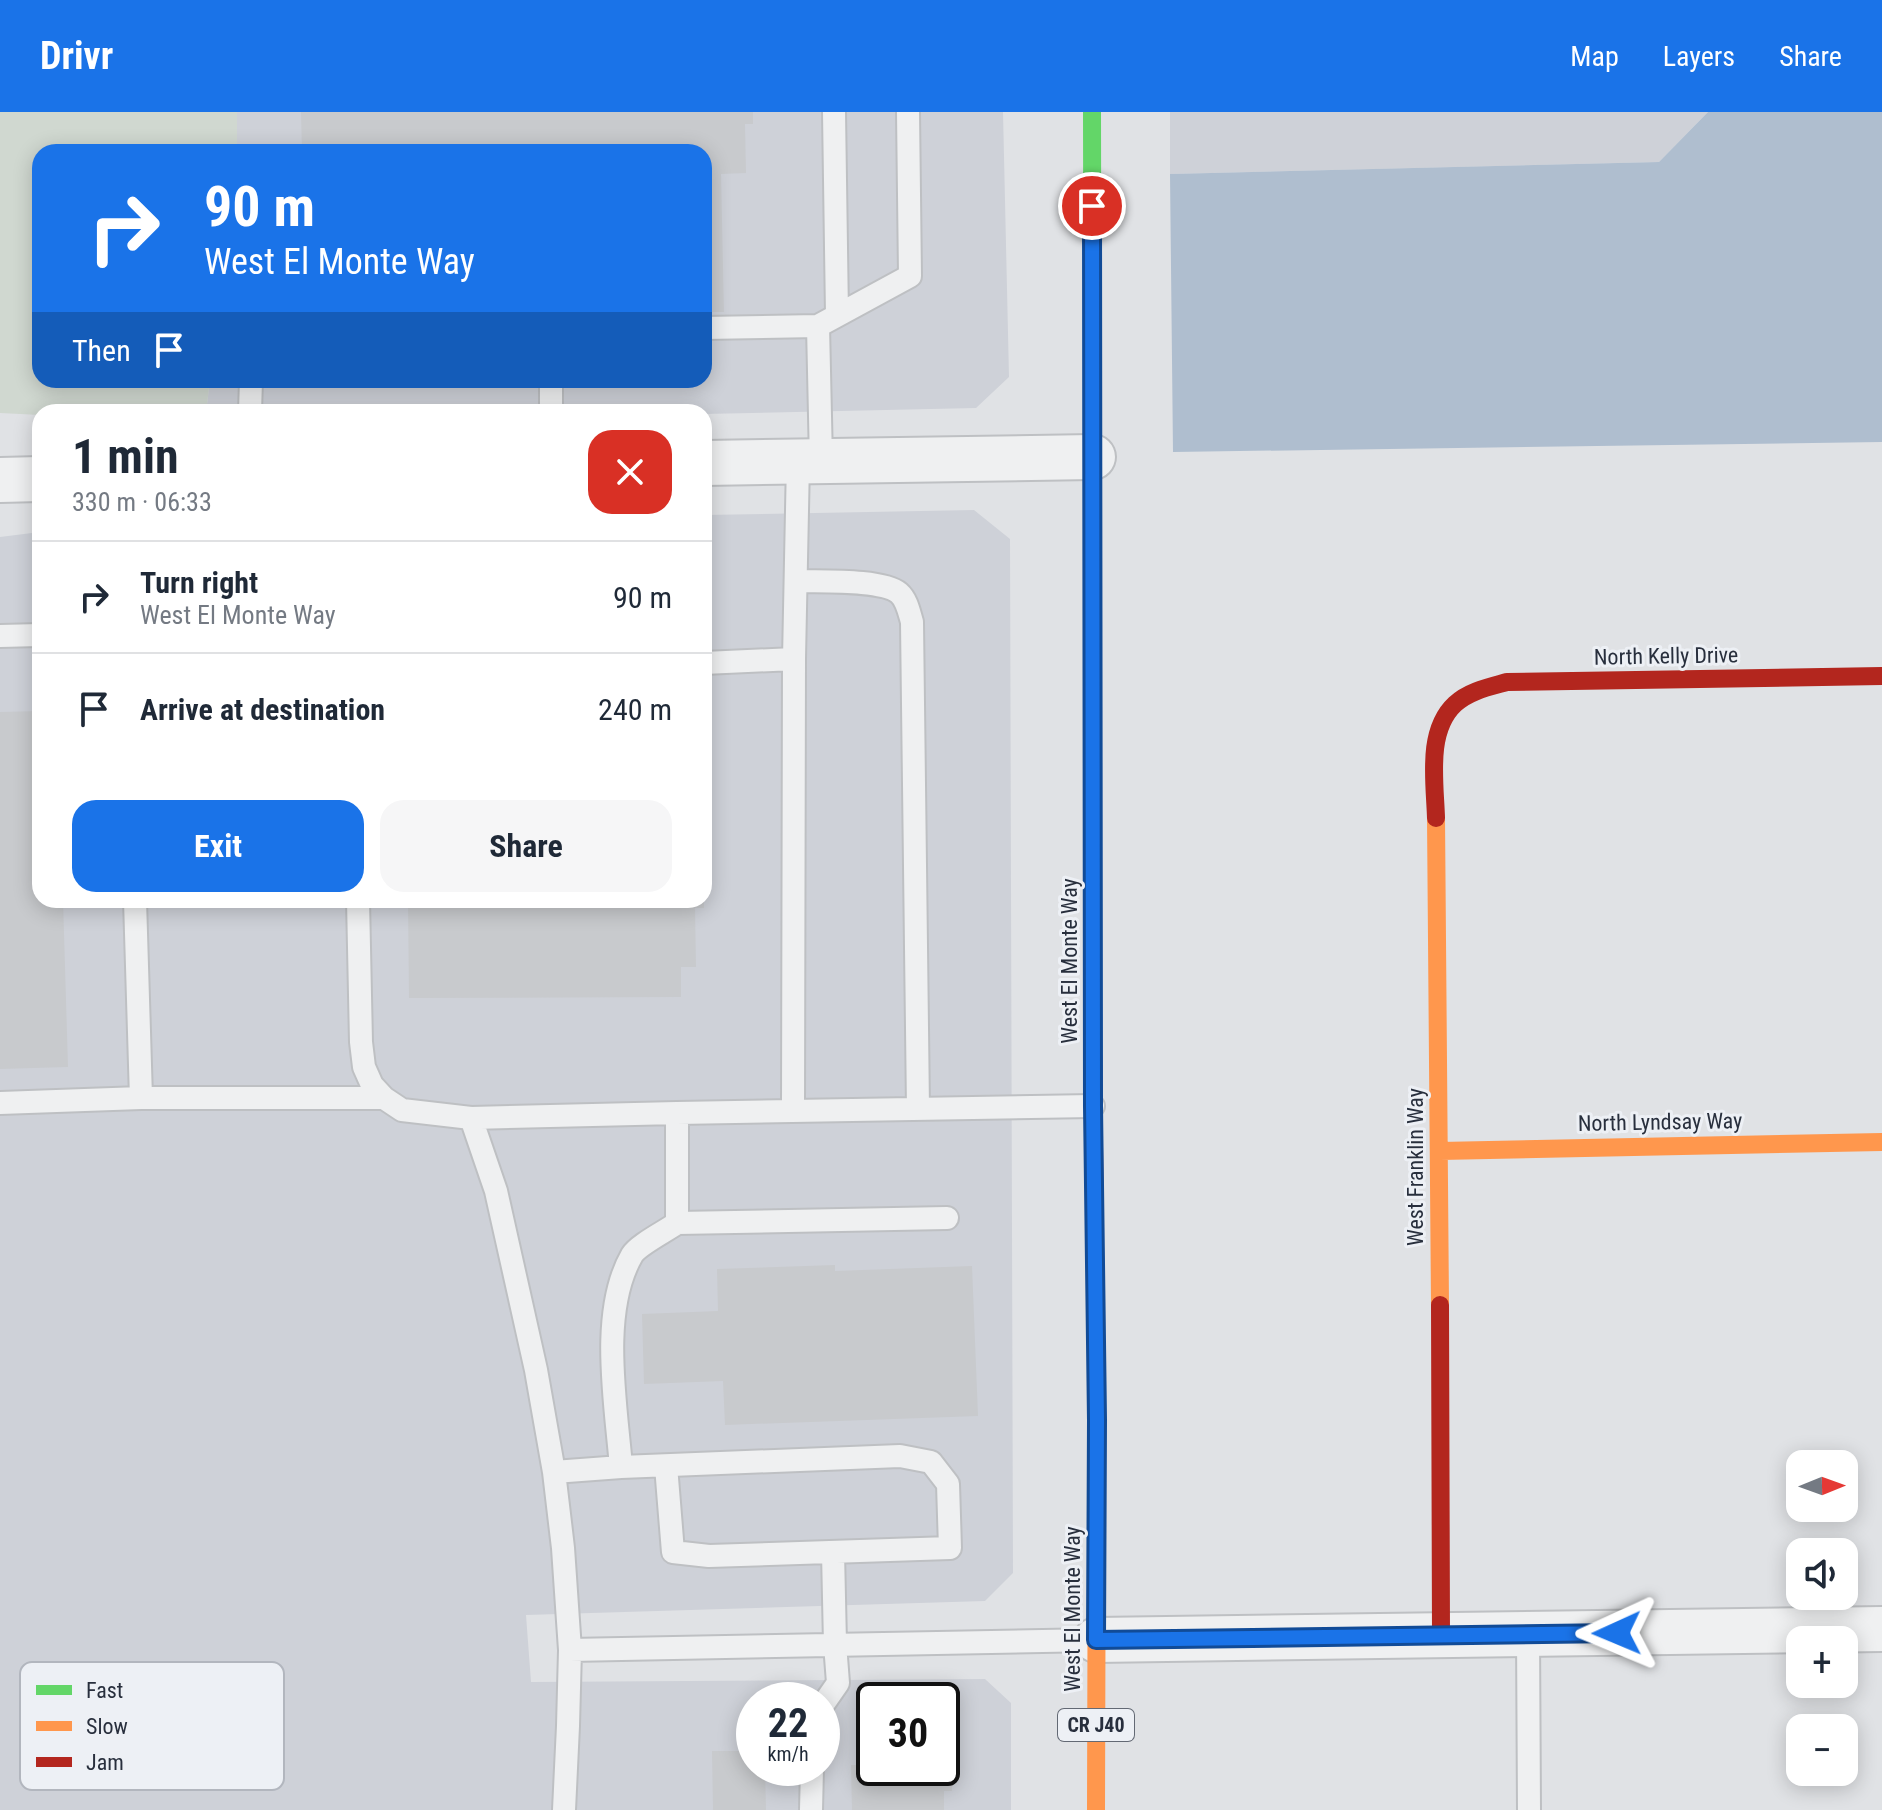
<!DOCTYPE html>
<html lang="en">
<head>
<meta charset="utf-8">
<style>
  body { margin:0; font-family:"Roboto Condensed",sans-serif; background:#f6f6f7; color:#1f2937; height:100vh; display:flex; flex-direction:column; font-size:30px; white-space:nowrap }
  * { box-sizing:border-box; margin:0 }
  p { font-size:26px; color:#747a83 }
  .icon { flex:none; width:44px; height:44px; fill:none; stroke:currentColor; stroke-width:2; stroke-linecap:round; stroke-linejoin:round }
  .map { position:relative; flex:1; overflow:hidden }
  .panel { position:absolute; left:32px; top:292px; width:680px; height:504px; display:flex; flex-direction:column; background:#fff; border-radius:24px; box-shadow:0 4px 20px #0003 }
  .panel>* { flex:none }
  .guide { position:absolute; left:32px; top:32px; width:680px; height:244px; border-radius:24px; box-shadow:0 4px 20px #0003; background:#1a73e8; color:#fff; overflow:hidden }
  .needle { width:52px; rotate:89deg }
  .tools { position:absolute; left:1786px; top:1338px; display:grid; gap:16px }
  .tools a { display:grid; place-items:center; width:72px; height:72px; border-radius:16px; background:#fff; box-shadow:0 4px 20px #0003; font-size:40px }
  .speed { position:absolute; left:736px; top:1570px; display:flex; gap:16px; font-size:40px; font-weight:700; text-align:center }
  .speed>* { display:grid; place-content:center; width:104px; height:104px; border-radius:50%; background:#fff; box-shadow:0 4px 20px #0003; line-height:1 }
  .speed small { font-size:20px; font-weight:400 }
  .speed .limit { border:4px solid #111; border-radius:12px; background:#fff; color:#111 }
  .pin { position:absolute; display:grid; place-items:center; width:68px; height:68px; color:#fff; margin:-34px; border:4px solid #fff; border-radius:50%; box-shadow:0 2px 8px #0007 }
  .me { position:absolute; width:88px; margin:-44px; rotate:269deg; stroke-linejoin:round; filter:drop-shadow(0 0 6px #0008) }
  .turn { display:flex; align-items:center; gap:28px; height:168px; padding:0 40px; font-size:36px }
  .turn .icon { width:104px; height:104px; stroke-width:2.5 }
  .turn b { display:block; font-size:56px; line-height:68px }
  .then { display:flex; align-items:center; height:76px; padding:0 40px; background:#0003; gap:16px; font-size:30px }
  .round { display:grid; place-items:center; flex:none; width:84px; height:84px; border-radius:24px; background:#f6f6f7 }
  .summary { display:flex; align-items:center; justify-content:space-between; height:136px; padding:0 40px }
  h1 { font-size:48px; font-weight:700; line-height:60px }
  .cta { display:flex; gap:16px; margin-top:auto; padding:16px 40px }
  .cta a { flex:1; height:92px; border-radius:24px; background:#1a73e8; color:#fff; font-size:32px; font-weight:700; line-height:92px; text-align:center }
  .cta a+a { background:#f6f6f7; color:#1f2937 }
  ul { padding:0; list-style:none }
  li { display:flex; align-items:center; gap:24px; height:112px; padding:0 40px; border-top:2px solid #e0e1e3 }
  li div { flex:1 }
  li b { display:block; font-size:30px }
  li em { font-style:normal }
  header { display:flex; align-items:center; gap:48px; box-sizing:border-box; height:112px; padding:0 40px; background:#1a73e8; color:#fff }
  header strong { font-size:38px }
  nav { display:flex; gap:44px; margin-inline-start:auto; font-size:28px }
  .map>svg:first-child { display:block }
  .built { fill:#ced1d8; fill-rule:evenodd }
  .green { fill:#d0d8d0 }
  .water { fill:#afbecf }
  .building { fill:#c8cacd }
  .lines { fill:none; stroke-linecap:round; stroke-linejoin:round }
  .lane-casing { stroke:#bec0c3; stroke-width:26 }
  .street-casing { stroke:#bec0c3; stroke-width:48 }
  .lane { stroke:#eff0f1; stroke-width:22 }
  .street { stroke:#eff0f1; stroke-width:44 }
  .fast { stroke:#63d668; stroke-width:18 }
  .slow { stroke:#ff974d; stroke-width:18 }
  .jam { stroke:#b3261e; stroke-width:18 }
  .route-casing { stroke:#114b97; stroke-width:20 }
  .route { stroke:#1a73e8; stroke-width:14 }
  .labels { text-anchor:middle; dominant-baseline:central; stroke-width:6; stroke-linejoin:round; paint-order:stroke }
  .shield { fill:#edf0f5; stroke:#636974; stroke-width:2 }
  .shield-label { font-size:20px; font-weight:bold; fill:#282f3d }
  .street-label { font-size:22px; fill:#282f3d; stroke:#edf0f5 }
  .key { fill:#edf0f5; stroke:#b2b6be; stroke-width:2 }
  .key-label { font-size:22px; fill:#282f3d }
</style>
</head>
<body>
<header>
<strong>Drivr</strong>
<nav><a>Map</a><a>Layers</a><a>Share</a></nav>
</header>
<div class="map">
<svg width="1882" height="1698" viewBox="0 0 1882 1698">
  <rect width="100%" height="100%" fill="#e0e2e5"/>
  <path class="built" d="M237 0H1003L1009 265 976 296 704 302V300H206L210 268H704V40H237Z
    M1170 0H1708L1659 50 1170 62Z
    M974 398 1010 427 1013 1461 985 1489 526 1503 531 1570 985 1567 1011 1591V1698H0V425L40 420V788H704V403ZM754 1588H822V1656H754ZM874 1588H942V1656H874Z"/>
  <path class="green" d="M0 0H237V40H40V268H210L206 300H40V303L0 301Z"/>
  <path class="water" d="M1708 0H1882V330L1173 340 1170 62 1659 50Z"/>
  <path class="building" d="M301 0H753V12H745L746 61 721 62 724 200H704V40H302Z
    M40 599V788H63L68 955 0 957V600Z
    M408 788H704V796H695L696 855H681V885L409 886Z
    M835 1153V1159L972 1154 978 1304 725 1313 723 1269 644 1272 642 1202 718 1199 717 1157Z
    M942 1631H950L952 1679H944V1698H852L851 1653H874V1656H942Z
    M712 1639H754V1656H765L766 1698H713Z"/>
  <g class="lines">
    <defs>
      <path id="lane" d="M834 0 837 203
        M818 214 910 164 908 0
        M704 216 818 214 821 349
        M551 268V300
        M250 300 251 268
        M797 469C820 470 882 467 899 481 907 488 909 500 912 510L918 997
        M0 524 40 523
        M704 551 794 547
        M135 788 141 986
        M358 788 361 930 364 955 372 973 384 986 402 998 471 1006 496 1079 536 1258 554 1360 563 1436 570 1538
        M0 991 141 986H384
        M793 999 794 547 798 349
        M677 1001V1111L947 1106
        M471 1006 677 1001 1093 994
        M621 1355 900 1344 931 1350 948 1372 950 1436 709 1444 673 1440 666 1354
        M554 1360 621 1355C616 1292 599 1200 632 1143 638 1133 666 1119 677 1111
        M1528 1522 1529 1698
        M822 1594 838 1571 835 1532 833 1440
        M564 1698 568 1614 570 1538 1096 1528
        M811 1698 812 1656"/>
      <path id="street" d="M704 351 1093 345
        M0 368 40 367
        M1096 1528 1882 1517"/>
    </defs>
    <use href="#lane" class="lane-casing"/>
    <use href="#street" class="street-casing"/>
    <use href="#lane" class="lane"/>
    <use href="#street" class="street"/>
    <path class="fast" d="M1092 0 1093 528"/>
    <path class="slow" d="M1093 528V933
      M1436 706 1440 1193
      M1440 1039 1882 1030
      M1096 1698 1097 1340"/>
    <path class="jam" d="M1436 706C1435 670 1426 619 1455 592 1469 579 1489 575 1507 570L1882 564
      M1093 933 1097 1340
      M1440 1193 1441 1522"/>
  </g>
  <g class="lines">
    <defs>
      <path id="route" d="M1092 94 1093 994 1097 1308 1096 1528 1617 1521"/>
    </defs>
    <use href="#route" class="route-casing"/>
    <use href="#route" class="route"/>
  </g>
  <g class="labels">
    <rect class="shield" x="1058" y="1597" width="76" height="32" rx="6"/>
    <g class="shield-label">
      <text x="1096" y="1613">CR J40</text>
    </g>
    <g class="street-label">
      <text transform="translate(1666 544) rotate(-1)">North Kelly Drive</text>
      <text transform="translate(1069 849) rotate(-90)">West El Monte Way</text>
      <text transform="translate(1660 1010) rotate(-1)">North Lyndsay Way</text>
      <text transform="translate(1415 1055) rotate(-90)">West Franklin Way</text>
      <text transform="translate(1072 1497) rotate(-90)">West El Monte Way</text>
    </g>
  </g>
  <rect x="20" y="1550" width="264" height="128" rx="12" class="key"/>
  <rect x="36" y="1573" width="36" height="10" fill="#63d668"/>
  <rect x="36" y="1609" width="36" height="10" fill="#ff974d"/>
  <rect x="36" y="1645" width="36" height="10" fill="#b3261e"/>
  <g class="key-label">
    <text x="86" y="1586">Fast</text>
    <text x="86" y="1622">Slow</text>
    <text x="86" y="1658">Jam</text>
  </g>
</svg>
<div class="tools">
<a><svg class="needle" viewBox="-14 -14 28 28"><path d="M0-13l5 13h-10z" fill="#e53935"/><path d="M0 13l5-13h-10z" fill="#747a83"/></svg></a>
<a><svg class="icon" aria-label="sound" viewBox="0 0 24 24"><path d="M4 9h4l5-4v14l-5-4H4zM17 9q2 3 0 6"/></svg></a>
<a>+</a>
<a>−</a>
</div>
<div class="speed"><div>22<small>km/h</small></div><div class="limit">30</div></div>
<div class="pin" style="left:1092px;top:94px;background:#d93025"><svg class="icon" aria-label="arrive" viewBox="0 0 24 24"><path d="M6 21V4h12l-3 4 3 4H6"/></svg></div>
<svg class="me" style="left:1617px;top:1521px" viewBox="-20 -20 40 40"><path d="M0-17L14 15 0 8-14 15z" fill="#1a73e8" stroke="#fff" stroke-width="4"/></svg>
<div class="guide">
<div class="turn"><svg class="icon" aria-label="right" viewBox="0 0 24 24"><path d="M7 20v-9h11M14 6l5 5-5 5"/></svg><div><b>90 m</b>West El Monte Way</div></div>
<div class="then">Then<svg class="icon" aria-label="arrive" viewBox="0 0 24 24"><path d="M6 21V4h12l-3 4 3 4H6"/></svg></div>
</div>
<section class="panel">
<div class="summary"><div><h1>1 min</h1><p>330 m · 06:33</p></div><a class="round" style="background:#d93025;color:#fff"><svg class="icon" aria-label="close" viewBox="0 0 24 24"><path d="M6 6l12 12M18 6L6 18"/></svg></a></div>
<ul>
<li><svg class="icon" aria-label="right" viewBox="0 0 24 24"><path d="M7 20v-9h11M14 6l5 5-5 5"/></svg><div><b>Turn right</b><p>West El Monte Way</p></div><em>90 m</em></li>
<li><svg class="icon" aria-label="arrive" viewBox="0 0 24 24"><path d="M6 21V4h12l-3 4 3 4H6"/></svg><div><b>Arrive at destination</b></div><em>240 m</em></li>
</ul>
<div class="cta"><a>Exit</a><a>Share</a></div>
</section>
</div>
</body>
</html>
